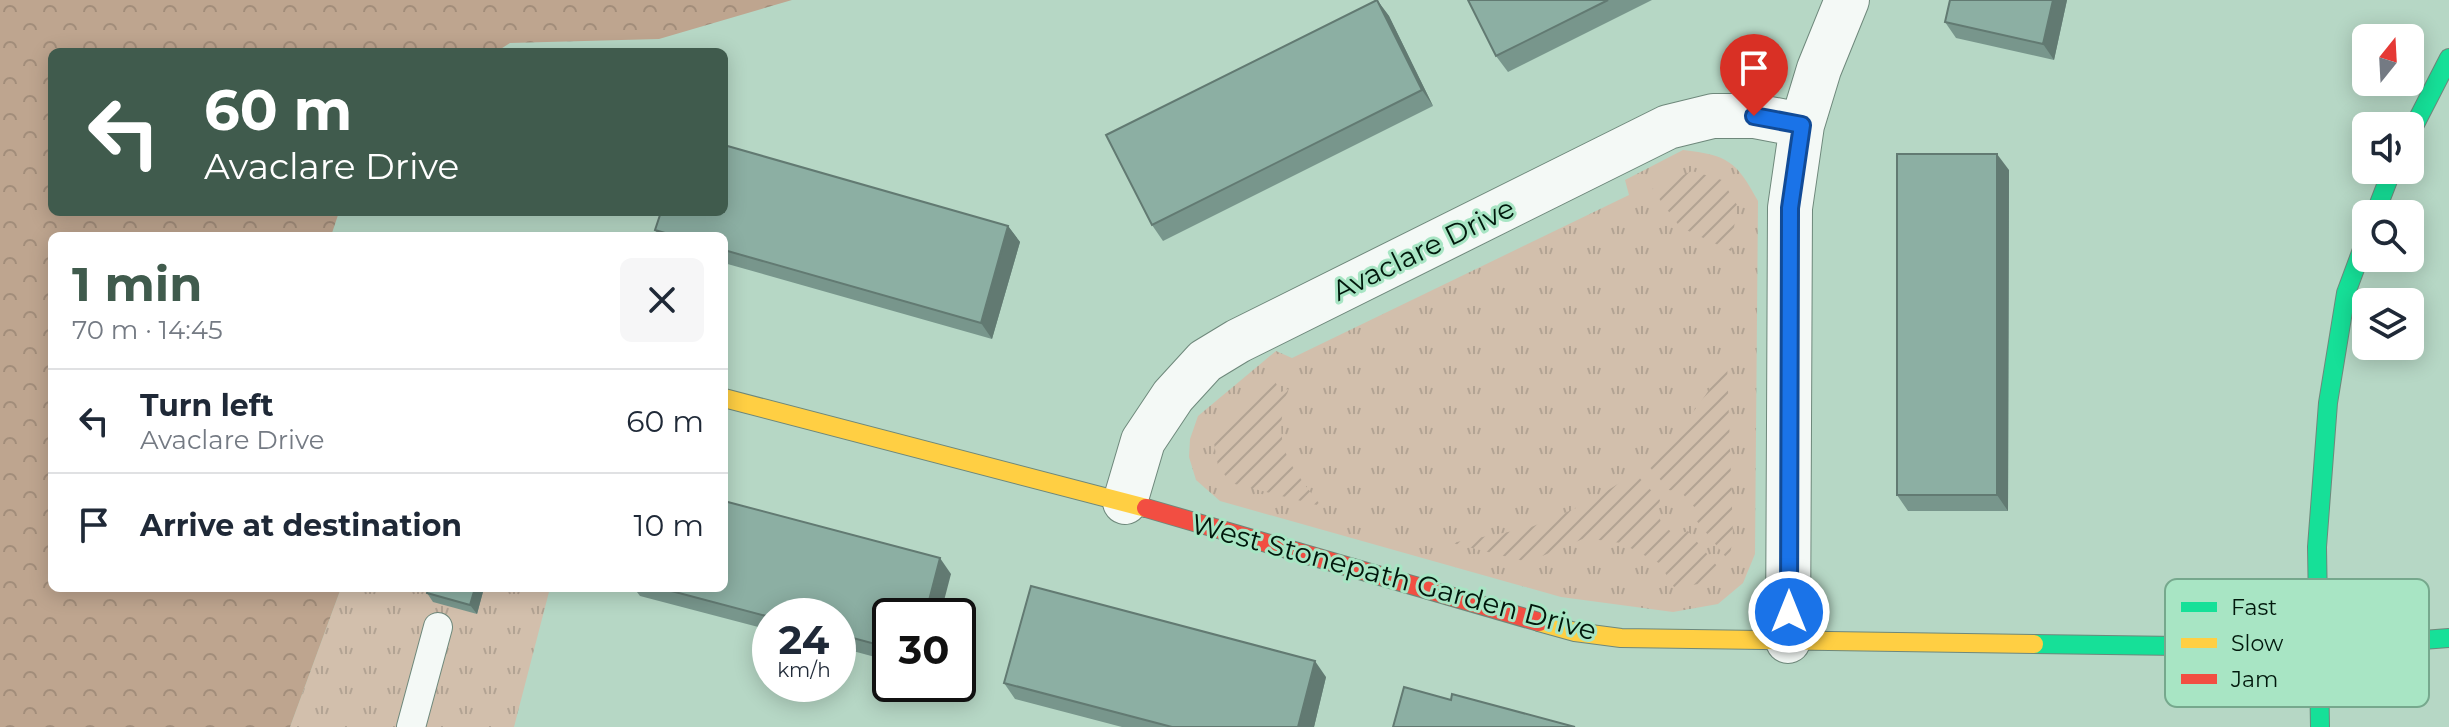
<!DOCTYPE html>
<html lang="en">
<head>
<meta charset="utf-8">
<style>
  body { margin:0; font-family:Montserrat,sans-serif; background:#f6f6f7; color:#1f2937; height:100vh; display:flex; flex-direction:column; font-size:30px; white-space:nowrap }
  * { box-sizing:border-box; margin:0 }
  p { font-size:26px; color:#747a83 }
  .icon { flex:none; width:44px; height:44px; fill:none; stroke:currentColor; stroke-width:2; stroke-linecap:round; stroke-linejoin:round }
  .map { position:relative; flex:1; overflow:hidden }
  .panel { position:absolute; left:48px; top:232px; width:680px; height:360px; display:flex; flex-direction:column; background:#fff; border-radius:12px; box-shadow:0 4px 20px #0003 }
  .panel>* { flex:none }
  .banner { position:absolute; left:48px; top:48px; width:680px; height:168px; border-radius:12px; box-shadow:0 4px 20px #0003; background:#405b4d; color:#fff; overflow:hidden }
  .needle { width:52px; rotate:18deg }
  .controls { position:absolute; left:2352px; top:24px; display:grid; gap:16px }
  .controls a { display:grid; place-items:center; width:72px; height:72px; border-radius:12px; background:#fff; box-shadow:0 4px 20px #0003; font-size:40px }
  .speed { position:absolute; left:752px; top:598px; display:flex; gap:16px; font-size:40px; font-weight:700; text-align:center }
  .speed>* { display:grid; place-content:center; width:104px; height:104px; border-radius:50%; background:#fff; box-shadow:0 4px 20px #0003; line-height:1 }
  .speed small { font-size:20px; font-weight:400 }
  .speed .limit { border:4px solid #111; border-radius:12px; background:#fff; color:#111 }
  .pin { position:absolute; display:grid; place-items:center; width:68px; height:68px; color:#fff; margin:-82px -34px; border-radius:50% 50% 50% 0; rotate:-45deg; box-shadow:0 0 8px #0007 }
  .pin .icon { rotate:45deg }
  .me { position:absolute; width:88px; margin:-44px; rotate:0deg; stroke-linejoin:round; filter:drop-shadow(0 0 6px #0008) }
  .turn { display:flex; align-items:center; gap:28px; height:168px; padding:0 24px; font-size:36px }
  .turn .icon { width:104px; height:104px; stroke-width:2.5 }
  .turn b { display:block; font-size:56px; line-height:68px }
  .round { display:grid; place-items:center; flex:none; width:84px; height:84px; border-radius:12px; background:#f6f6f7 }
  .summary { display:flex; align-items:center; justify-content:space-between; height:136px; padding:0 24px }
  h1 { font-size:48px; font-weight:700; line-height:60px; color:#405b4d }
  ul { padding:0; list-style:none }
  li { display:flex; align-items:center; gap:24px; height:104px; padding:0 24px; border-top:2px solid #e0e1e3 }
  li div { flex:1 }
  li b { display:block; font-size:30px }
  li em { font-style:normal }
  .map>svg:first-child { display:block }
  .grass { fill:url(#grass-tufts) }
  .forest { fill:url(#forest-crowns) }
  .garden { fill:url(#garden-furrows) }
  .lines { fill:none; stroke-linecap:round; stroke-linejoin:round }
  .lane-casing { stroke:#6e887b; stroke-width:30 }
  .street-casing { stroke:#6e887b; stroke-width:46 }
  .fast-casing { stroke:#6e887b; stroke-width:20 }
  .slow-casing { stroke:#6e887b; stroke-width:20 }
  .jam-casing { stroke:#6e887b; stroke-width:20 }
  .lane { stroke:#f4f9f6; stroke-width:28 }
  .street { stroke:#f4f9f6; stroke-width:44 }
  .fast { stroke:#16e098; stroke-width:18 }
  .slow { stroke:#ffcf43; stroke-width:18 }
  .jam { stroke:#f24e42; stroke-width:18 }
  .wall { fill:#78968c }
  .shaded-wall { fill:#627a72 }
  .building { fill:#8cafa3; stroke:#627a72; stroke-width:2 }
  .route-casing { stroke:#114b97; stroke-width:20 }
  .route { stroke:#1a73e8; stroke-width:14 }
  .labels { text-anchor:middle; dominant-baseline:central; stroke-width:6; stroke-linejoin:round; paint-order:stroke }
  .street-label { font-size:28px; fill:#01180c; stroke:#a8e5c4 }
  .key { fill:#a8e5c4; stroke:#76a88d; stroke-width:2 }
  .key-label { font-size:22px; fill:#01180c }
</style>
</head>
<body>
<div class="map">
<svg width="2449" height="727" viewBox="0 0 2449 727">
  <defs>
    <pattern id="grass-tufts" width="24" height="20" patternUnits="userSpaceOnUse" patternTransform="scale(2)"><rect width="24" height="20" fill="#d2bfac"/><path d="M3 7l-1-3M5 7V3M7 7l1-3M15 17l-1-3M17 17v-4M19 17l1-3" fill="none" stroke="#b2a393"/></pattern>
    <pattern id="forest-crowns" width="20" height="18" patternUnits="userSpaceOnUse" patternTransform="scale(2)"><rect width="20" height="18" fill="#bea58f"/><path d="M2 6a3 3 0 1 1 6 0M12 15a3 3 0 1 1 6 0" fill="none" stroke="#a28d7a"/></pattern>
    <pattern id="garden-furrows" width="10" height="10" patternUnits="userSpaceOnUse" patternTransform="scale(2)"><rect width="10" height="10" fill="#d2bfac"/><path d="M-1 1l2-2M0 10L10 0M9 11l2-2" fill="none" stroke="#b2a393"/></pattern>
  </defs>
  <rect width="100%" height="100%" fill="#b6d7c5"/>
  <path class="grass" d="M1683 150C1728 155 1736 161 1758 201L1755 554 1743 583 1718 604 1673 612 1561 597 1220 501 1196 480 1189 457 1190 439 1198 416 1276 351 1292 358 1629 195 1625 180Z
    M341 588H550L514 727H290Z"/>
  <path class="forest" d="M0 0H792L659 39 510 43 496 52H52V212H339L331 236H52V588H341L290 727H0Z"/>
  <path class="garden" d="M1692 171 1722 180 1737 205 1731 251 1680 227 1652 189Z
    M1727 361 1733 537 1729 561 1696 520 1697 510 1681 492 1669 490 1647 464C1680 431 1704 401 1727 361Z
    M1274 380 1281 392 1288 389C1271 448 1288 461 1321 506L1231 483 1218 466 1214 443 1222 424Z
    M1635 473 1660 500C1655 518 1661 525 1676 535L1688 531 1722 572C1711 585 1691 585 1674 587L1659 563 1621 543 1585 538 1528 562 1452 543 1529 528 1588 503Z"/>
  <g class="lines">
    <defs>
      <path id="lane" d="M411 727 438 627"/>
      <path id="street" d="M1125 502 1143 441 1173 396 1205 361 1238 341 1668 127 1713 116H1754L1802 125
        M1788 641 1790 208 1802 125 1819 69 1847 0"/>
      <path id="fast" d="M2410 134 2449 58
        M2375 214 2392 170
        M2034 644 2319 648 2449 638
        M2320 727 2317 547 2328 403 2346 293 2366 239"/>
      <path id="slow" d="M724 398 1146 508
        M1539 622 1575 632 1621 638 2034 644"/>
      <path id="jam" d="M1146 508 1539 622"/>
    </defs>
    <use href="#lane" class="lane-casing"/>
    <use href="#street" class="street-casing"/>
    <use href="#fast" class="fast-casing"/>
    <use href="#slow" class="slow-casing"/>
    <use href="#jam" class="jam-casing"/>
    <use href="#lane" class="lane"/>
    <use href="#street" class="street"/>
    <use href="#fast" class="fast"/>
    <use href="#slow" class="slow"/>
    <use href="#jam" class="jam"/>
  </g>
  <path class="wall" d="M1377 0 1389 16 1433 106 1163 241 1152 225Z
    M1468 0H1652L1508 72 1496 56Z
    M1950 0H2067L2054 60 1956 38 1945 22Z
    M2009 170 2008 511H1908L1897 495Z
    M1008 226 1020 242 992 339 724 263V236H659L655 230Z
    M951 574 890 616V661L838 647V616H770V630L640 596 634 588H724Z
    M484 588 477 614 433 602 427 593Z
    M1326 677 1314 727H1122L1015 699 1004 683Z"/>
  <path class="shaded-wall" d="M1377 0 1389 16 1433 106 1422 90Z
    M2053 0H2067L2054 60 2043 44Z
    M1997 154 2009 170 2008 511 1997 495Z
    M1008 226 1020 242 992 339 981 323Z
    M940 558 951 574 940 616H925Z
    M475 588H484L477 614 470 605Z
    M1315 661 1326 677 1314 727H1298Z"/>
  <path class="building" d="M1377 0 1422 90 1152 225 1106 135Z
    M1468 0H1608L1496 56Z
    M1950 0H2053L2043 44 1945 22Z
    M724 145 1008 226 981 323 724 250V236H675L655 230 661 212H724Z
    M1897 154H1997V495H1897Z
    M724 501 940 558 925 616H890V648L838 634V616L770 617 660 588H724Z
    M1031 586 1315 661 1298 727H1172L1004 683Z
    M428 588H475L470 605 427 593Z
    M1404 687 1451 700 1452 694 1575 727H1393Z"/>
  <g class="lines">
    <defs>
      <path id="route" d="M1754 116 1802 125 1790 208 1789 612"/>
    </defs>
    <use href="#route" class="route-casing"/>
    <use href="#route" class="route"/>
  </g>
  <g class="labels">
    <g class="street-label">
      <text transform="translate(1423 249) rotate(-26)">Avaclare Drive</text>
      <text transform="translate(1394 577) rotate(15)">West Stonepath Garden Drive</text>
    </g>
  </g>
  <rect x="2165" y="579" width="264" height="128" rx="12" class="key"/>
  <rect x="2181" y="602" width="36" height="10" fill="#16e098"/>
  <rect x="2181" y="638" width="36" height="10" fill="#ffcf43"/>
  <rect x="2181" y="674" width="36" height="10" fill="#f24e42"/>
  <g class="key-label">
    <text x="2231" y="615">Fast</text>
    <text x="2231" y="651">Slow</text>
    <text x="2231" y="687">Jam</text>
  </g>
</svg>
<div class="controls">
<a><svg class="needle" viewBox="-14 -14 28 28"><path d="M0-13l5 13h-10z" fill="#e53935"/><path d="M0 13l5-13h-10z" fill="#747a83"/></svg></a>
<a><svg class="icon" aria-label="sound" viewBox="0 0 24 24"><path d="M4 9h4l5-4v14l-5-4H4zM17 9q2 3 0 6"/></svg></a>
<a><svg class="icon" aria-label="search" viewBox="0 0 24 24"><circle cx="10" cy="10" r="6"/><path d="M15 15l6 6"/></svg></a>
<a><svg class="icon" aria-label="layers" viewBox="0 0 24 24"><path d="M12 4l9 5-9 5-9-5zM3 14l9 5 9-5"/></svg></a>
</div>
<div class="speed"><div>24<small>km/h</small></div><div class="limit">30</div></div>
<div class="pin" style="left:1754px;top:116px;background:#d93025"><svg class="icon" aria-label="arrive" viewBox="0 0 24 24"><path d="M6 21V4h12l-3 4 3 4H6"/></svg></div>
<svg class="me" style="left:1789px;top:612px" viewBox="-20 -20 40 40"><circle r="17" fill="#1a73e8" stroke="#fff" stroke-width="3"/><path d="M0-11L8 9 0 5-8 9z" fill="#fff"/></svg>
<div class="banner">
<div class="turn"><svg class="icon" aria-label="left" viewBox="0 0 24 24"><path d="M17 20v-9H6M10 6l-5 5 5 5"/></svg><div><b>60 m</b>Avaclare Drive</div></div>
</div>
<section class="panel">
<div class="summary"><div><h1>1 min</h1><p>70 m · 14:45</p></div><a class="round"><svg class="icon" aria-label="close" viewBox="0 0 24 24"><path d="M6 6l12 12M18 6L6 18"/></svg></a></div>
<ul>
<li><svg class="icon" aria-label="left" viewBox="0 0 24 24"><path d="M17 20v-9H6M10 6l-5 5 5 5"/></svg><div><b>Turn left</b><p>Avaclare Drive</p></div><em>60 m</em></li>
<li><svg class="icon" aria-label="arrive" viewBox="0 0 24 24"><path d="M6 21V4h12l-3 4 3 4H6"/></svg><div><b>Arrive at destination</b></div><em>10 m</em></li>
</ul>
</section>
</div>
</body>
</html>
